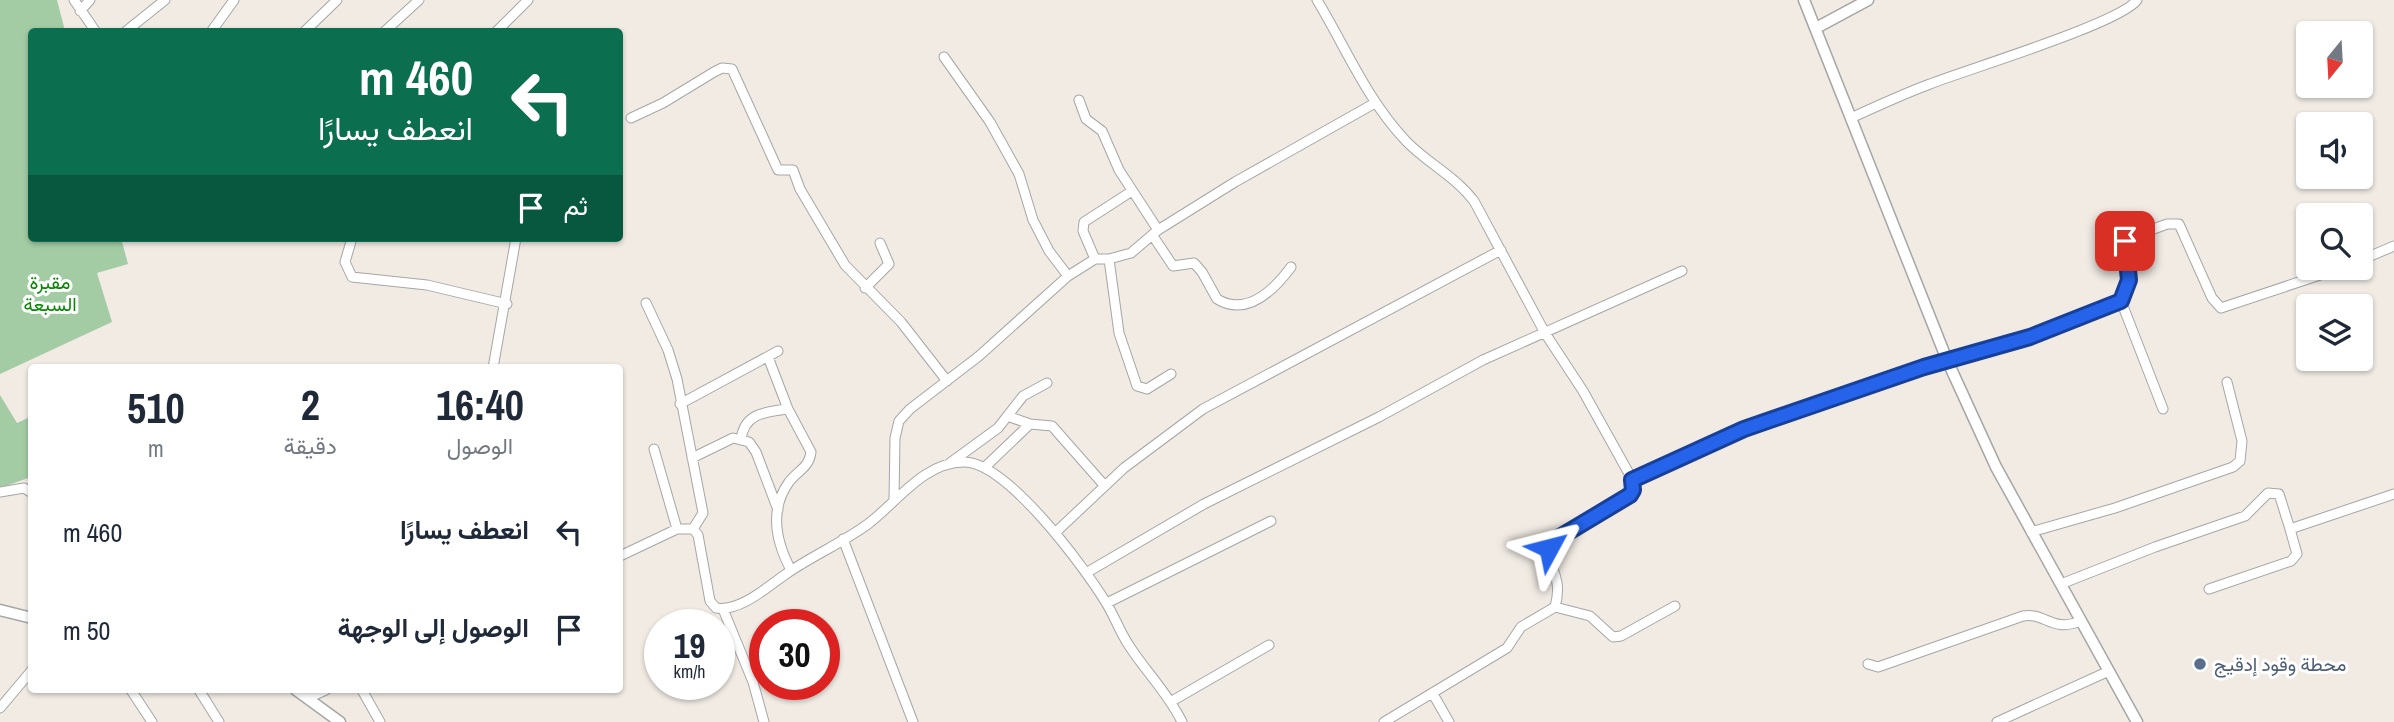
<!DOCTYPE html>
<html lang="ar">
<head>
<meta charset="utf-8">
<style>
  body { margin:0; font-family:"Archivo Narrow",Vazirmatn,sans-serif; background:#f6f6f7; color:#1f2937; direction:rtl; height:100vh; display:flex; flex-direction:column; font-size:26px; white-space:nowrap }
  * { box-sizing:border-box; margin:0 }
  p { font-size:23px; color:#747a83 }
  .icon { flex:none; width:38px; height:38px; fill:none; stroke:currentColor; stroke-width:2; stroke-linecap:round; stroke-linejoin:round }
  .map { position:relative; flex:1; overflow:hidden; direction:ltr }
  .details { position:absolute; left:28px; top:364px; width:595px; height:329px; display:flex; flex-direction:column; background:#fff; border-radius:7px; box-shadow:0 2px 5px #0004; direction:rtl }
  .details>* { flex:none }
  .top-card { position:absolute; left:28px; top:28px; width:595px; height:214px; border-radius:7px; box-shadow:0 2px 5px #0004; direction:rtl; background:#0b6e4f; color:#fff; overflow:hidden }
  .needle { width:46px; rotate:198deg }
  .tools { position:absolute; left:2296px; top:21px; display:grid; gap:14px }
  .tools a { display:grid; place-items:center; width:77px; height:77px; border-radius:7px; background:#fff; box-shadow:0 2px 5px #0004; font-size:35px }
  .speed { position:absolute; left:644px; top:609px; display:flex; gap:14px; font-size:35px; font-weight:700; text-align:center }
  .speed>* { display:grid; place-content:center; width:91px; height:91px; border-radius:50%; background:#fff; box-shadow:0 2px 5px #0004; line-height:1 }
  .speed small { font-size:18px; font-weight:400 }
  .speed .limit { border:10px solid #d22; background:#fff; color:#111 }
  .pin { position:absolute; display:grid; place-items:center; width:60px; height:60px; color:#fff; margin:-30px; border-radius:14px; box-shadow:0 4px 10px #0006 }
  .me { position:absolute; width:77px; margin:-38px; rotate:52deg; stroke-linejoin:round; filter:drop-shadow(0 0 5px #0008) }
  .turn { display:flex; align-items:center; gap:24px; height:147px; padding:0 35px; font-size:32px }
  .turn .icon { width:91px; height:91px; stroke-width:2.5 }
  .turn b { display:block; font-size:49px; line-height:60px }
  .then { display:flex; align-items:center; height:66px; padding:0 35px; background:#0003; gap:14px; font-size:26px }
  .eta { display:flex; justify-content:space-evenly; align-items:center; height:119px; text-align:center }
  .eta b { font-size:42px; font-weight:700; line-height:49px }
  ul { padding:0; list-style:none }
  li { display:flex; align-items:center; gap:21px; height:98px; padding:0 35px }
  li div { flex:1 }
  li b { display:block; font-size:26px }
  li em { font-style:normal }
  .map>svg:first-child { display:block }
  .cemetery { fill:#a3cca4 }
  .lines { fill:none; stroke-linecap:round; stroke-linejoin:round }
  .minor-casing { stroke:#a6a6a6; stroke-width:11 }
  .tertiary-casing { stroke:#a6a6a6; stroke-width:13 }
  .minor { stroke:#fff; stroke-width:9 }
  .tertiary { stroke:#fff; stroke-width:10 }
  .route-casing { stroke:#184099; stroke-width:18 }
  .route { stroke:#2563eb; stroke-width:12 }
  .service-dot { fill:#5c6f8a; stroke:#fff; stroke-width:2.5 }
  .labels { text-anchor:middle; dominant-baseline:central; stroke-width:6; stroke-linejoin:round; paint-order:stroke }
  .park-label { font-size:19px; fill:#068901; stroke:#fff }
  .service-label { font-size:19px; fill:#4e5e75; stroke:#fff; text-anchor:start }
</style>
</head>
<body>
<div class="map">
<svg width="2394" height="722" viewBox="0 0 2394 722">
  <rect width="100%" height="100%" fill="#f1ebe4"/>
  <path class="cemetery" d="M0 0H57L65 31 32 32V238H121L128 264 97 273 112 322 0 374Z
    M0 395 17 423 32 416 31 477 0 488Z"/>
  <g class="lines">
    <defs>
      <path id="minor" d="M74 0 96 32
        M1317 0C1346 48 1367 100 1406 141 1427 163 1455 176 1474 201L1545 333 1583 391 1632 479
        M80 11 90 0
        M125 32 165 0
        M211 32 234 0
        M304 32 337 0
        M384 32 419 0
        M496 32 528 0
        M944 57 990 122 1019 174 1033 220 1049 251 1068 276
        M1079 100 1086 119 1102 131 1119 170 1158 230
        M631 118 663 103 714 72 722 68 732 69 778 170H793L800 189 845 265 901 322 947 381
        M1851 118C1877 106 1903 94 1930 84 1965 70 2121 23 2137 0
        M1153 236 1173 266 1194 263 1202 272 1217 299C1247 317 1274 290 1291 267
        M352 238 345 262 352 277 427 285 507 304
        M1095 259 1083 231 1084 222 1132 191
        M1109 259 1119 333 1137 386 1147 389 1171 374
        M2361 260 2394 246
        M865 288 889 264 880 243
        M2121 301 2163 409
        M646 303 668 350 677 379 703 513 693 529
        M768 357 788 409 811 452C809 468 798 470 789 482 769 510 776 542 791 570
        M493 368 516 238
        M680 404 778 351
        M1010 417 1030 424
        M741 440C744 413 765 412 788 409
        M654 449 677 529
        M692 458 733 438 749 442 756 452 778 510
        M950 463 998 428 1023 396 1047 383
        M985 467 1030 424 1052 426 1104 485
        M0 492 24 488 32 493
        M894 499 895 438 899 421 910 409 979 356 1068 276 1095 259H1109L1131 253 1158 230 1235 182 1375 103
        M1056 532 1124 468 1203 409 1501 250
        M2031 532 2115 508 2233 467 2240 461 2242 441 2227 382
        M843 539 913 722
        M620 556 677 529H693L698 535 710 601 716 608C740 612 767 587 786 574 812 556 842 543 868 524 897 502 924 462 964 462 1007 462 1084 567 1105 601 1114 615 1119 630 1128 644 1145 671 1168 693 1182 722
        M1086 573 1204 504 1379 417 1483 360 1682 271
        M2061 584 2155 547 2245 516 2268 493 2279 494 2290 529 2394 494
        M2209 589 2291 561 2297 554 2290 529
        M1107 603 1271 521
        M1555 607 1590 616 1613 637 1621 636 1675 606
        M723 609 753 682 764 722
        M1868 664 1878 667 2023 616C2046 612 2051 633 2081 621
        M131 690 152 722
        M199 690 219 722
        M362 690 380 722
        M1433 694 1449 722
        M308 698 326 690
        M1172 701 1269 645
        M0 708 32 670
        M1384 722 1507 648 1521 627 1555 607C1564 574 1546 570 1550 543L1630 495 1633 490 1632 479 1744 429 1900 375 2030 337 2121 301C2135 275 2118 254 2127 239L2167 224H2179L2212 298 2221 308 2341 268
        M1997 722 2109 671"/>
      <path id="tertiary" d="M1804 0 1947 360 1996 467 2137 722
        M1816 28 1868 0
        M0 610 32 618
        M296 690 340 722"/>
    </defs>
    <use href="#minor" class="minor-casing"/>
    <use href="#tertiary" class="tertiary-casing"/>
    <use href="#minor" class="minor"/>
    <use href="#tertiary" class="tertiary"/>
  </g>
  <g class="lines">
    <defs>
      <path id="route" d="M1549 548 1550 543 1630 495 1633 490 1632 480 1744 429 1924 367 2030 337 2121 301 2129 280 2125 241"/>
    </defs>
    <use href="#route" class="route-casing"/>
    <use href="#route" class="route"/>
  </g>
  <circle class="service-dot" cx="2200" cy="664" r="7"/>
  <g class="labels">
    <g class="park-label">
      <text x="50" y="282">مقبرة<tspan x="50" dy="22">السبعة</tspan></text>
    </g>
    <g class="service-label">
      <text x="2214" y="664">محطة وقود إدقيج</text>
    </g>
  </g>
</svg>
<div class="tools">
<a><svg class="needle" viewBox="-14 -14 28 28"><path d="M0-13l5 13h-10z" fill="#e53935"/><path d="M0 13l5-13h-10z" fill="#747a83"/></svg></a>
<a><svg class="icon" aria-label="sound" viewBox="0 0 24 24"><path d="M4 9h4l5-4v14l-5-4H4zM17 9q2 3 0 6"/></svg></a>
<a><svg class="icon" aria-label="search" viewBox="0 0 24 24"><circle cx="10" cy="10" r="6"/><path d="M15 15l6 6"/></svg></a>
<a><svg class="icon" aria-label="layers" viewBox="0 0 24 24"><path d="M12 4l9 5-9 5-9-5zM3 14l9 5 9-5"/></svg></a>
</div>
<div class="speed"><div>19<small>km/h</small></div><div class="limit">30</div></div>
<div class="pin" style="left:2125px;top:241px;background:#d93025"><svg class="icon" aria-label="arrive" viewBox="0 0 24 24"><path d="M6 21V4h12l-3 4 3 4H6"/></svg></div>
<svg class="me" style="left:1549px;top:548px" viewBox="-20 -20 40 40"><path d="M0-17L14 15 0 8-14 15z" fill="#2563eb" stroke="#fff" stroke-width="4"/></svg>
<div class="top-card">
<div class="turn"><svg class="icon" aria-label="left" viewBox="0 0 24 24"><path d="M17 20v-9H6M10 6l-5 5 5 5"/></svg><div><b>460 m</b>انعطف يسارًا</div></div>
<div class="then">ثم<svg class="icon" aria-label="arrive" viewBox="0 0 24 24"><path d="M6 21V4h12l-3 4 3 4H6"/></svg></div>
</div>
<section class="details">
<div class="eta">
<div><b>16:40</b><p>الوصول</p></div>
<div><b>2</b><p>دقيقة</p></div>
<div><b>510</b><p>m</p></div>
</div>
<ul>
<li><svg class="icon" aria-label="left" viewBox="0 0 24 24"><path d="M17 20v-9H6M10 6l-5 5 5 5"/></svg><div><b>انعطف يسارًا</b></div><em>460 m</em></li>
<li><svg class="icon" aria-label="arrive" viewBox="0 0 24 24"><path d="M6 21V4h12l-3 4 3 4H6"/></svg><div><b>الوصول إلى الوجهة</b></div><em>50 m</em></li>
</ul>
</section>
</div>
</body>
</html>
